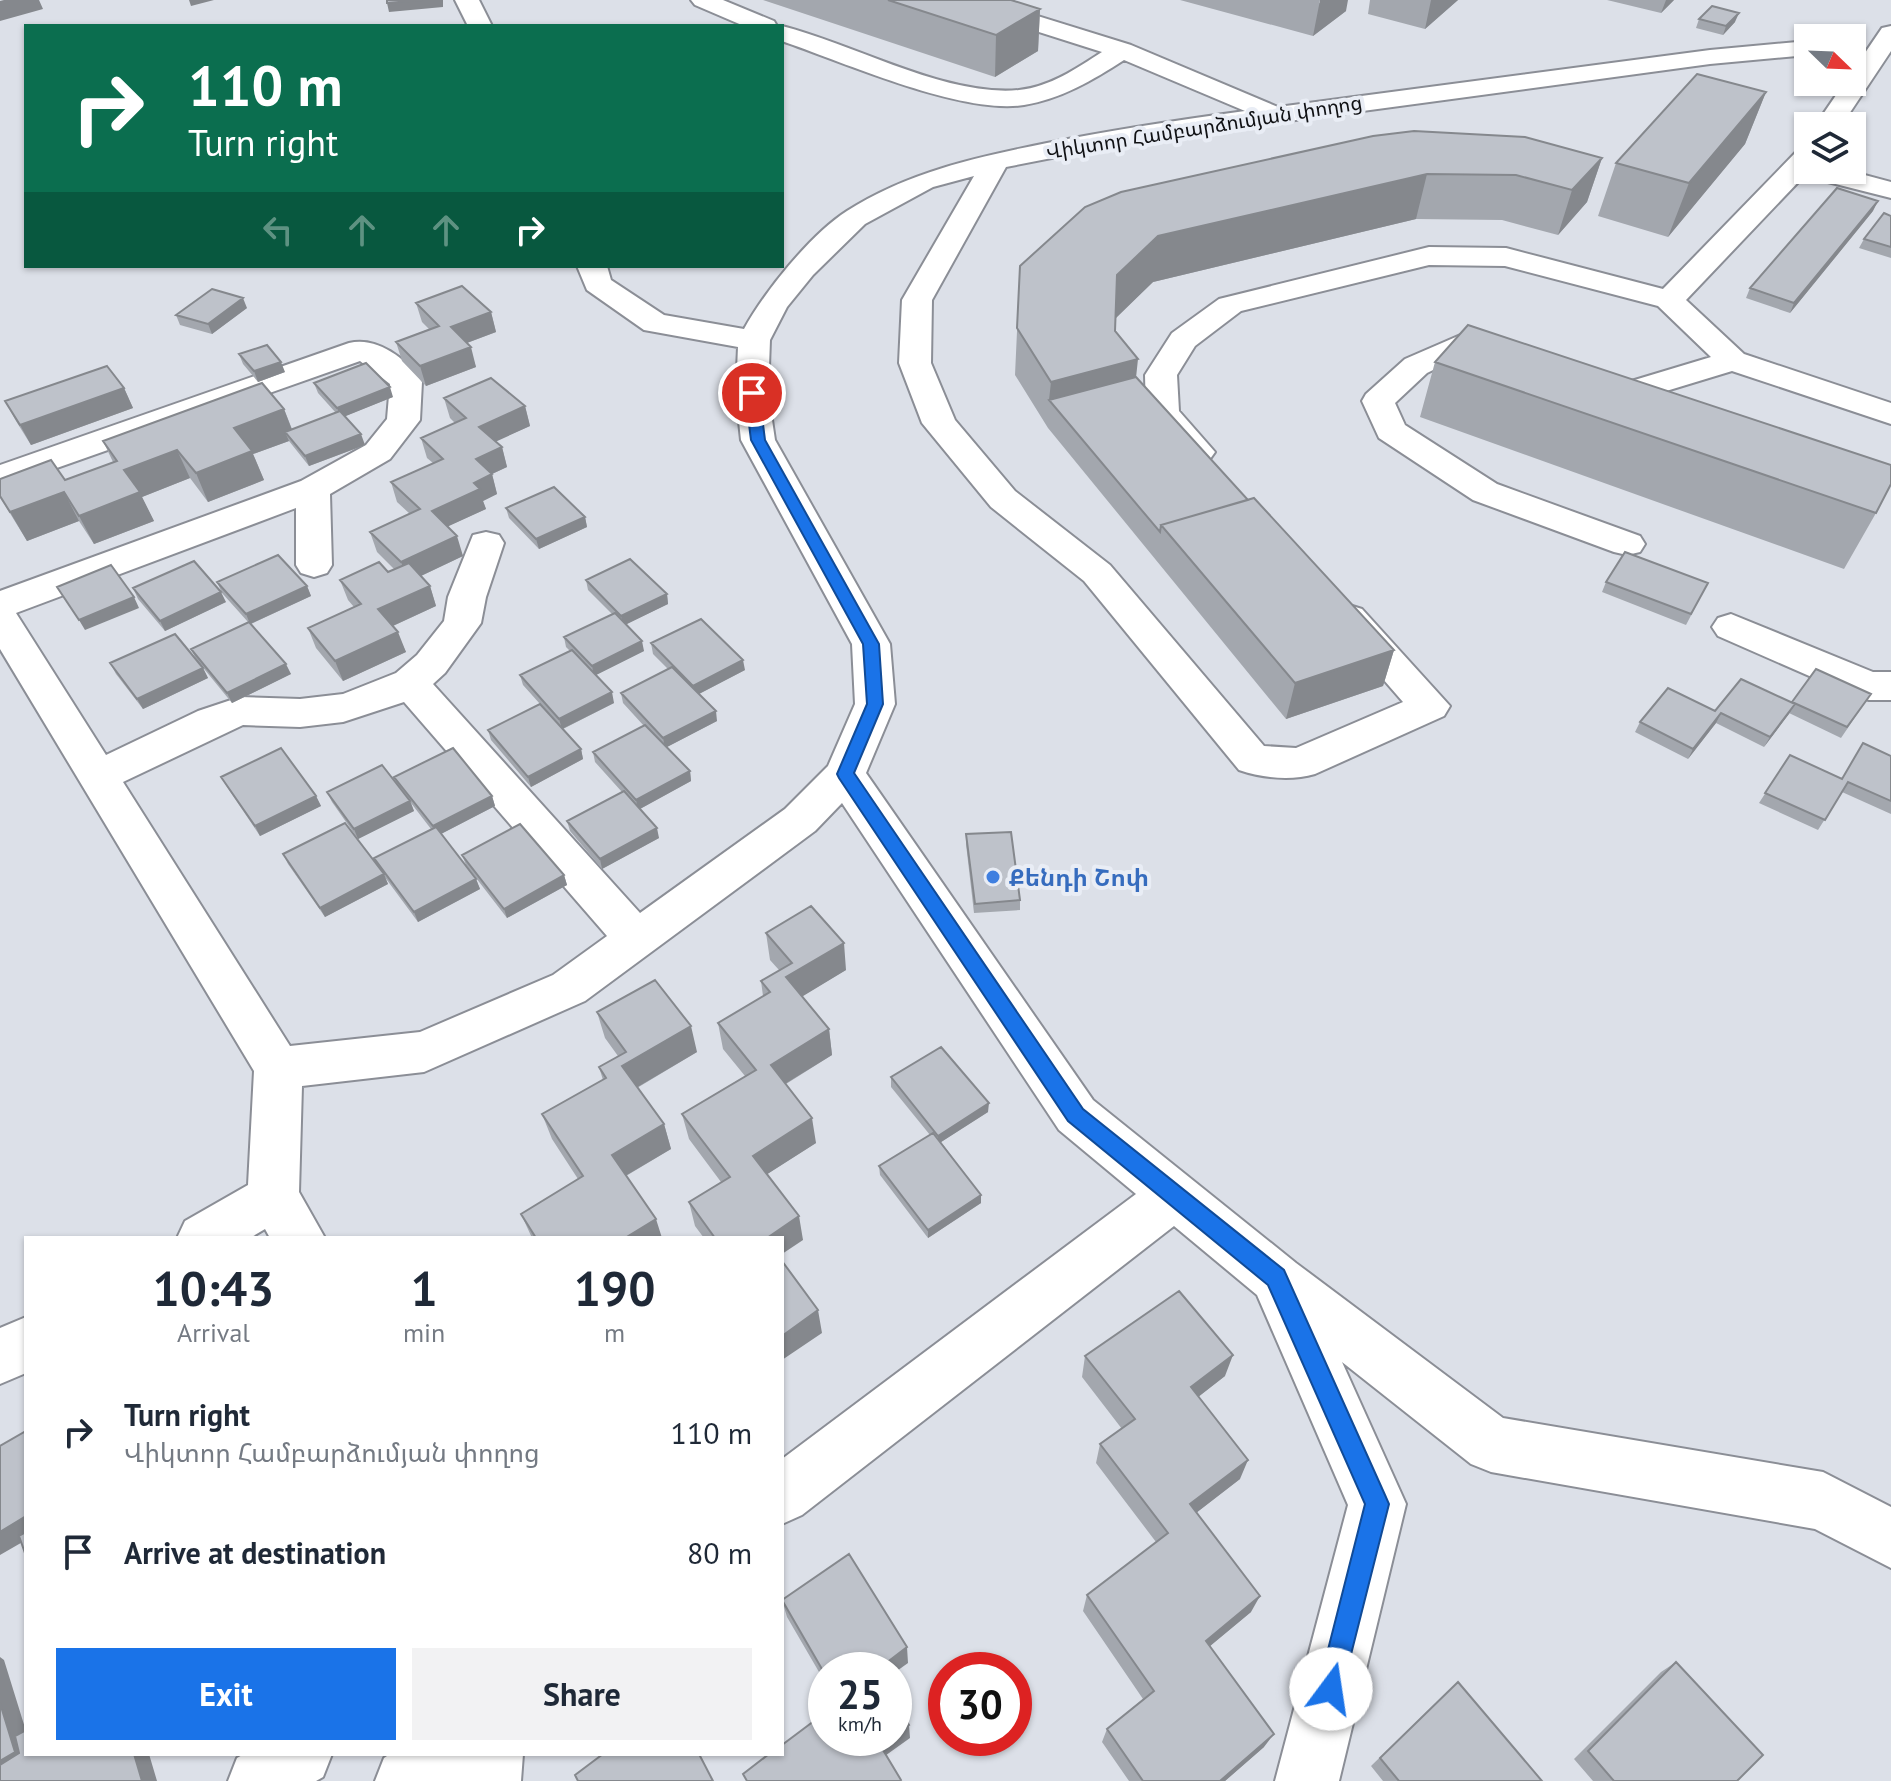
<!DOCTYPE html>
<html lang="en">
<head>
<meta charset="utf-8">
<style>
  body { margin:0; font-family:"PT Sans","Noto Sans Armenian",sans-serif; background:#f2f2f3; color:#1f2937; height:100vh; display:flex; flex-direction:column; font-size:30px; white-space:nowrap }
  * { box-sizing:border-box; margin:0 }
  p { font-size:26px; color:#747a83 }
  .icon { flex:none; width:44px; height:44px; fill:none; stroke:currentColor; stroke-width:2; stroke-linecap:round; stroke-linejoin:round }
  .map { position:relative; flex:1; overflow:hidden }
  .sheet { position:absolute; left:24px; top:1236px; width:760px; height:520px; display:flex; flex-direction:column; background:#fff; border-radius:0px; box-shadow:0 2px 6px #0004 }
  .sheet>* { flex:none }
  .guide { position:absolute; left:24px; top:24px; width:760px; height:244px; border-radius:0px; box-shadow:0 2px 6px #0004; background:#0b6e4f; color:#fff; overflow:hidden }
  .needle { width:52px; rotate:113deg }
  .buttons { position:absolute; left:1794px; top:24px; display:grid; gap:16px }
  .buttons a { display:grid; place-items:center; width:72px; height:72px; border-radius:0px; background:#fff; box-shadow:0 2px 6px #0004; font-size:40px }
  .speed { position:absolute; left:808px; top:1652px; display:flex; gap:16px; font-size:40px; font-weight:700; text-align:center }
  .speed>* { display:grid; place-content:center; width:104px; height:104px; border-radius:50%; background:#fff; box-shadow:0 2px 6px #0004; line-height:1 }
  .speed small { font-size:20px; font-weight:400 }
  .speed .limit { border:12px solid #d22; background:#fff; color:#111 }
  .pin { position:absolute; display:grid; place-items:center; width:68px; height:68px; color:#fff; margin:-34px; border:4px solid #fff; border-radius:50%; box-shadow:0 2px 8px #0007 }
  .me { position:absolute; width:88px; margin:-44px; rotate:14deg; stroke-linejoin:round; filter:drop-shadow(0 0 6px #0008) }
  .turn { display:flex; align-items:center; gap:28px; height:168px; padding:0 32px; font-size:36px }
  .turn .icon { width:104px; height:104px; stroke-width:2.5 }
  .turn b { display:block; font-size:56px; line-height:68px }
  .lanes { display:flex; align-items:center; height:76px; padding:0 32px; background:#0003; justify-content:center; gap:40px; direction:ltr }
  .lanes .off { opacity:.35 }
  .eta { display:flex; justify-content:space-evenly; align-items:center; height:136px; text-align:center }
  .eta b { font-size:48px; font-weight:700; line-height:56px }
  .action { display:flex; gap:16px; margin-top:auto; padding:16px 32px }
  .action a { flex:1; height:92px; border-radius:0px; background:#1a73e8; color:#fff; font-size:32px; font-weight:700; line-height:92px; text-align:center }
  .action a+a { background:#f2f2f3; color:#1f2937 }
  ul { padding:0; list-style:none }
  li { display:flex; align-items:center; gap:24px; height:120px; padding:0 32px }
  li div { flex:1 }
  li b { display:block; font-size:30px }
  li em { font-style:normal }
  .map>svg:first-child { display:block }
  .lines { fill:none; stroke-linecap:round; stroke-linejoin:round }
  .minor-casing { stroke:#8b8e96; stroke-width:4 }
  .minor { fill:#fff; fill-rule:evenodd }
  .wall { fill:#a3a7ae }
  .shaded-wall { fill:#85888d }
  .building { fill:#bec2ca; stroke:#85888d; stroke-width:2 }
  .route { fill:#1a73e8; stroke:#114b97; stroke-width:2 }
  .shop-dot { fill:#3f7fe0; stroke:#e9edf5; stroke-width:3 }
  .labels { text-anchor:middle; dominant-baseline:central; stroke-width:8; stroke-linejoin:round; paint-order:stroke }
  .far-street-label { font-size:20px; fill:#101114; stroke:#e9edf5 }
  .shop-label { font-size:24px; font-weight:bold; fill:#366cbe; stroke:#e9edf5; text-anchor:start }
</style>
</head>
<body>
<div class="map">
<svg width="1891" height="1781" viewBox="0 0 1891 1781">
  <rect width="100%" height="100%" fill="#dce0e8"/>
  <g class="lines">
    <defs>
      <path id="minor" d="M455 0H479L492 26H468Z
        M691 0H723L774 21 777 26H744L695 5Z
        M950 0H986L1131 45 1278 107 1710 50 1808 41V55L1710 64 1134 142 1006 167 932 300 931 363 955 420 1015 491 1110 565 1264 746 1296 748 1403 702 1330 618 1336 609 1349 605 1362 609 1450 706 1444 716 1315 774C1291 781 1262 778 1239 770L1084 581 991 507 922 423 899 363 902 300 974 176 933 187 865 224 813 275 787 307 770 340 768 393 775 440 890 644 895 704 866 773 1093 1100 1296 1263 1503 1418 1823 1472 1891 1507V1568L1815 1529 1491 1472 1471 1464 1342 1362 1406 1504 1339 1781H1275L1348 1505 1257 1295 1174 1226 802 1515 782 1524V1459L1136 1194 1059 1130 842 803 815 831 585 1001 424 1072 302 1086 299 1192 325 1238H270L265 1229 250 1238H177L185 1221 248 1185 254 1071 0 649V591L301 481 366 445 387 419 390 384 360 361 0 488V465L349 343C377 336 407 359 422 382L420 420 390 459 330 494 332 565 327 573 314 577 301 573 296 565V508L16 613 106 755 198 711 240 697 300 699 343 694 396 673 417 655 444 621 448 597 473 535 486 532 499 535 504 543 486 597 481 623 445 673 433 684 640 913 785 809 828 766 855 704 852 644 741 440 736 393 738 347 644 330 587 290 577 266H607L611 280 664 315 744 329C765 291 811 234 847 211 908 172 977 157 1047 143 1113 130 1178 120 1245 111L1124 60C1093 80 1061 99 1024 105 962 115 843 62 782 41V26C854 44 946 97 1019 90 1050 87 1077 68 1102 52L954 5ZM404 702 607 936 553 975 420 1032 290 1046 123 782 243 725 300 727 343 722Z
        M1891 26V51L1841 126H1815L1845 82H1852V72L1882 28Z
        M1808 148V170H1846L1891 182V198L1804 176 1686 300 1744 354 1891 403V424L1732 371 1630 402 1618 399 1614 392 1618 385 1711 357 1658 306 1505 266 1429 265 1241 311 1195 346 1177 375 1179 411 1215 452 1210 459 1198 462 1186 459 1151 420 1146 413 1145 375 1172 333 1219 299 1429 247 1506 248 1663 289 1798 150Z
        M1472 330 1506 340 1511 347 1506 354 1495 356 1474 350 1427 373 1395 403 1405 425 1497 484 1640 536 1645 544 1640 552 1627 555 1614 552 1473 500 1379 438 1362 401 1366 394 1405 359Z
        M1731 614 1873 672H1891V700H1869L1855 696 1718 636 1712 627 1718 618Z
        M26 1317V1373L0 1384V1328Z
        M244 1754H332L323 1777 316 1781H228L237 1758Z
        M390 1754H523L521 1781H375L384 1758Z"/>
    </defs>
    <use href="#minor" class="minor-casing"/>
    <use href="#minor" class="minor"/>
  </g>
  <path class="wall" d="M763 0H1011L1040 9 1038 51 995 77Z
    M1180 0H1320L1319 3 1346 11 1313 36Z
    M1370 0H1458L1425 29 1368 14Z
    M1607 0H1674L1661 13Z
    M1699 19 1735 22 1723 35 1696 28Z
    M1766 92 1745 144 1668 237 1598 216 1616 163Z
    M1602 158 1587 202 1558 235 1502 220 1416 219 1153 282 1115 318V331L1136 377 1248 500 1394 650 1383 686 1286 719 1048 428 1015 375 1020 266 1085 207Z
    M1873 211 1790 313 1746 298 1750 288Z
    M1891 216V258L1859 248 1864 239Z
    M416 303 491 312 496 332 467 343 476 367 426 386 402 361 396 342 429 329 422 322Z
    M247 308 212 334 180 325 176 315Z
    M239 354 285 372 258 382 243 364Z
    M1435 362 1876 513 1844 569 1420 417Z
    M314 383 393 397 345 416 365 445 309 466 289 441 253 454 264 480 208 502 190 478 142 497 154 521 94 544 79 521 27 541 0 497V479L65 480 113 462 103 441 284 409 292 429 336 413 318 393Z
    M124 388 133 408 31 445 16 421 5 401Z
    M444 398 525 406 530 426 495 441 502 447 507 467 492 474 497 494 483 501 486 509 448 526 463 556 421 576 430 586 436 606 393 626 406 652 343 681 316 648 308 628 354 607 348 600 340 580 388 572 394 569 377 552 370 532 410 514 397 502 391 482 433 463 427 458 421 438 455 423 450 418Z
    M506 508 585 517 587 527 539 549 509 518Z
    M586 580 667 594 668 604 626 624 644 651 596 675 614 703 563 729 581 749 583 759 531 787 491 740 488 730 540 704 523 685 520 675 570 651 566 647 564 637 612 614 588 590Z
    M217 582 307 586 311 596 251 624 291 674 232 703 196 659 191 649 248 622 222 593Z
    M1606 582 1708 583 1686 625 1602 592Z
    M133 588 226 602 165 631 138 599Z
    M651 643 745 670 699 694 717 721 667 747 690 771 691 781 640 809 659 838 602 869 570 831 567 821 622 792 595 762 593 752 644 726 623 703 621 693 668 669 653 654Z
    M110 663 203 668 208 678 143 709 116 674Z
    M1816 669 1864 704 1841 738 1789 713 1764 747 1716 723 1688 759 1635 732 1640 722 1791 703Z
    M1790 755 1841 779 1891 756V814L1842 792 1818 830 1759 803Z
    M221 777 316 796 321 806 260 836 227 787Z
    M394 777 492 796 495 806 441 834 476 879 480 889 418 922 384 876 388 884 325 917 288 864 283 854 378 867 374 858 431 829 411 803 414 811 358 839 332 802 327 792 397 784Z
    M966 834 1020 900V910L974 913 966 844Z
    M462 855 564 875 567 885 507 918 466 865Z
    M766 933 846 970 802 996 829 1029 832 1055 786 1084 816 1143 767 1174 803 1240 782 1238H704L695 1226 689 1202 721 1182 689 1139 682 1114 745 1076 723 1049 718 1023 763 996 761 981 779 970 770 960Z
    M597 1012 697 1052 637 1088 664 1124 671 1149 626 1176 662 1238H532L521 1214 578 1179 552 1139 542 1114 603 1080 599 1067 618 1056 605 1038Z
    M891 1077 988 1112 941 1142 981 1195V1203L928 1238 880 1175 879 1166 930 1135 891 1087Z
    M1085 1356 1225 1376 1198 1397 1240 1479 1196 1513 1251 1612 1210 1646 1264 1747 1225 1781H1129L1102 1742 1107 1729 1143 1699 1083 1611 1087 1595 1156 1542 1096 1463 1100 1444 1122 1429 1082 1377Z
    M782 1600 908 1663 826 1670V1684L787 1617Z
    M1676 1662 1737 1781H1593L1574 1759 1661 1672Z
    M1447 1692 1542 1781H1383L1371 1766Z"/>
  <path class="shaded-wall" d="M4 0H39L43 9 0 21V1Z
    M189 0H214L191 6Z
    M422 0H443V7L389 12 387 3Z
    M1320 0H1348L1346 11 1313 36Z
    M1431 0H1458L1425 29Z
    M1666 0H1674L1661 13Z
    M1040 9 1038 51 995 77 996 35Z
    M1739 13 1735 22 1723 35 1726 26Z
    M1766 92 1745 144 1668 237 1689 183Z
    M1602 158 1587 202 1558 235 1572 190Z
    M1427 174 1416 219 1153 282 1113 321 1117 275 1158 236Z
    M1878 201 1873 211 1790 313 1794 303Z
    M243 298 247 308 212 334 208 324Z
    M491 312 496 332 456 347 451 327Z
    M471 347 476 367 426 386 420 366Z
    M1138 359 1133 406 1049 400 1051 382Z
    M281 362 285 372 258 382 254 371Z
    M390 387 393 397 341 418 337 408Z
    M124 388 133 408 31 445 20 425Z
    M525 406 530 426 484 447 479 427Z
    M284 409 295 438 285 432 289 441 253 454 264 480 208 502 196 473 234 428Z
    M361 434 365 445 309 466 305 456Z
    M502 447 507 467 481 479 476 459Z
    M177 450 190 478 142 497 154 521 94 544 79 516 124 470Z
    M492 474 497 494 483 501 486 509 438 531 432 511 474 483Z
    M64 492 79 521 27 541 10 512Z
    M585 517 587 527 539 549 536 539Z
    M457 536 463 556 408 582 401 562Z
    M307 586 311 596 250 624 246 614Z
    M430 586 436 606 386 629 378 609Z
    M221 592 226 602 165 631 160 621Z
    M667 594 668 604 623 626 621 616Z
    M134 597 139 608 85 630 79 620Z
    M398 632 406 652 343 681 335 661Z
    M642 641 644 651 594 676 592 666Z
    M1394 650 1383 686 1286 719 1295 683Z
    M743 660 745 670 695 696 693 686Z
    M286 664 291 674 232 703 227 693Z
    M203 668 208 678 143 709 137 699Z
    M612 692 614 703 562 729 559 719Z
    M1795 704 1789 714 1764 747 1770 737Z
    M716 711 717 721 665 748 663 738Z
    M1721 713 1716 723 1688 759 1693 749Z
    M581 749 583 759 531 787 528 777Z
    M690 771 691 781 638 810 636 800Z
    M316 796 321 806 260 836 255 826Z
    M492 796 495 806 437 836 433 826Z
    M410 801 414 811 358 839 354 829Z
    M657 828 659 838 602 869 600 859Z
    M384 874 388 884 325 917 320 908Z
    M564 875 567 885 507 918 504 909Z
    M476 879 480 889 418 922 414 912Z
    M844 943 846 970 790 1004 786 977Z
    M691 1026 697 1052 629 1092 622 1066Z
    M829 1029 832 1055 775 1090 771 1065Z
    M989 1103 988 1112 938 1144V1136Z
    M812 1118 816 1143 758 1180 753 1156Z
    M664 1124 671 1149 620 1179 612 1155Z
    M981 1195V1203L928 1238V1230Z
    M799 1216 803 1240 782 1254V1238H767Z
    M656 1219 662 1238H625Z
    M818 1310 822 1333 782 1360V1336Z
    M1233 1355 1225 1376 1184 1408 1191 1387Z
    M1248 1460 1240 1479 1183 1523 1190 1504Z
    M26 1516V1540L0 1555V1532Z
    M1260 1596 1251 1612 1198 1656 1206 1641Z
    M907 1647 908 1663 894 1673V1670H877Z
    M0 1657 4 1660 26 1731V1754L0 1781Z
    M909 1725 910 1738 882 1758 880 1745 890 1738H894V1735Z
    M1274 1734 1264 1747 1225 1781H1220Z
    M134 1754H149L157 1781H142Z"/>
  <path class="building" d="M387 0H422L387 3Z
    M888 0H1011L1040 9 996 35Z
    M1712 6 1739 13 1726 26 1699 19Z
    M1697 74 1766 92 1689 183 1616 163Z
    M1414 131 1525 137 1602 158 1572 190 1516 175 1427 174 1158 236 1117 275 1115 331 1138 359 1051 382 1017 328 1020 266 1085 207 1121 192 1373 136Z
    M1837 188 1878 201 1794 303 1750 288Z
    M1884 213 1891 216V247L1864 239Z
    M462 286 491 312 451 327 471 347 420 366 396 342 439 326 416 303Z
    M212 289 243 298 208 324 176 315Z
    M1468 325 1891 465V484L1876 513 1435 362Z
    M267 345 281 362 254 371 239 354Z
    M366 363 390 387 337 408 314 383Z
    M107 366 124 388 20 425 5 401Z
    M1136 377 1248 500 1161 525 1160 532 1049 400Z
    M491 378 525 406 479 427 502 447 476 459 492 474 474 483 480 489 432 511 457 536 401 562 370 532 420 509 391 482 443 459 421 438 466 418 444 398Z
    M262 383 284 409 234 428 252 451 196 473 177 450 124 470 140 492 79 516 64 492 10 512 0 496V479L51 460 65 480 117 461 103 441Z
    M340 411 361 434 305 456 285 432Z
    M554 487 585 517 536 539 506 508Z
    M1254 498 1394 650 1295 683 1161 525Z
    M1625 552 1708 583 1691 614 1606 582Z
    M278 555 307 586 246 614 217 582Z
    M630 559 667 594 621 616 586 580Z
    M194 561 221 592 160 621 133 588Z
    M379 562 388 572 409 563 430 586 378 609 398 632 335 661 308 628 361 604 340 580Z
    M111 565 134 597 79 620 57 587Z
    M615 613 642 641 592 666 564 637Z
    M701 619 743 660 693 686 651 643Z
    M249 622 286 664 227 693 191 649Z
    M175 634 203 668 137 699 110 663Z
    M572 650 612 692 559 719 520 675Z
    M672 667 716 711 663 738 621 693Z
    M1816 669 1871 694 1847 727 1792 702Z
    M1741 679 1795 704 1770 737 1721 713 1693 749 1640 722 1668 688 1715 711Z
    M540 704 581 749 528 777 488 730Z
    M645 725 690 771 636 800 593 752Z
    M1863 743 1891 756V801L1848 782 1825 820 1765 793 1790 755 1842 779Z
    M281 748 316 796 255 826 221 777Z
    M453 748 492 796 433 826 394 777Z
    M382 765 410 801 354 829 327 792Z
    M624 791 657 828 600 859 567 821Z
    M345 823 384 874 320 908 283 854Z
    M520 824 564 875 504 909 462 855Z
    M436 827 476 879 414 912 374 858Z
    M1011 832 1020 900 975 904 966 834Z
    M811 906 844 943 786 977 829 1029 771 1065 812 1118 753 1156 799 1216 767 1238H715L689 1202 730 1177 682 1114 756 1070 718 1023 770 992 761 981 792 963 766 933Z
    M655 980 691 1026 622 1066 664 1124 612 1155 656 1219 625 1238H536L521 1214 583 1176 542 1114 606 1078 599 1067 626 1052 597 1012Z
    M941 1047 989 1103 938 1136 891 1077Z
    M933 1133 981 1195 928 1230 879 1166Z
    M782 1261 818 1310 782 1336Z
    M1179 1291 1233 1355 1191 1387 1248 1460 1190 1504 1260 1596 1206 1641 1274 1734 1220 1781H1143L1107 1729 1154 1691 1087 1595 1168 1533 1100 1444 1135 1419 1085 1356Z
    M26 1431V1516L0 1532V1446Z
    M26 1532V1556L19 1536Z
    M849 1554 907 1647 877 1670H826V1676L782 1600Z
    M1676 1662 1763 1755 1737 1781H1614L1588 1751Z
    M1458 1682 1542 1781H1399L1380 1758Z
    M894 1701 909 1725 894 1735Z
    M0 1703 15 1752 0 1761Z
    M826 1712V1738H890L880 1745 901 1780 900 1781H747L743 1774 769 1754H782V1745Z
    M26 1730V1754H134L142 1781H0V1765L19 1753 15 1736Z
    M603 1754H699L713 1781H578L575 1775Z"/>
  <path class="route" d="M752 389 759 393 765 440 879 644 883 704 854 773 1083 1109 1284 1270 1385 1495 1389 1504 1340 1698 1331 1701 1321 1698 1318 1689 1365 1504 1268 1285 1068 1121 839 778 837 774 867 704 863 644 751 440 745 393Z"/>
  <circle class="shop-dot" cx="993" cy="877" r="8"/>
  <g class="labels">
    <g class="far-street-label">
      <text transform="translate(1204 127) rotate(-9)">Վիկտոր Համբարձումյան փողոց</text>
    </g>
    <g class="shop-label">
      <text x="1009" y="877">Քենդի Շոփ</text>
    </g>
  </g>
</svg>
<div class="buttons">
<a><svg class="needle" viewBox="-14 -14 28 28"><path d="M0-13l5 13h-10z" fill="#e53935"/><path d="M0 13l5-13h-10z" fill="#747a83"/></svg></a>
<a><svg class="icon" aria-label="layers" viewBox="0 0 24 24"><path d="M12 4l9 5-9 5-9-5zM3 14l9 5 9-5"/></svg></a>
</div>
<div class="speed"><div>25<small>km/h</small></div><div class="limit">30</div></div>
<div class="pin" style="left:752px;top:393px;background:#d93025"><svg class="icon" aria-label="arrive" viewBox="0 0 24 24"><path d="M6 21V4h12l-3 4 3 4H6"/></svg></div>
<svg class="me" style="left:1331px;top:1689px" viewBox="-20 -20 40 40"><circle r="19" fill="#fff"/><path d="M0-13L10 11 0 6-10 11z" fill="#1a73e8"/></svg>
<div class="guide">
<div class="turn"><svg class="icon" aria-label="right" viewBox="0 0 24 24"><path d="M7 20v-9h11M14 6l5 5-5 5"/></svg><div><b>110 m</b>Turn right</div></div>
<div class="lanes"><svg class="icon off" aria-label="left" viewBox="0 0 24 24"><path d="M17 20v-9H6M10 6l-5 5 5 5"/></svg><svg class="icon off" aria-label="ahead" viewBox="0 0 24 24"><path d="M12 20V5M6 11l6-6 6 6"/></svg><svg class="icon off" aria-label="ahead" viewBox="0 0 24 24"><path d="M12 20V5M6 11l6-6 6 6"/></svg><svg class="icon" aria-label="right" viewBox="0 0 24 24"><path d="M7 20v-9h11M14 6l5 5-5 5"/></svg></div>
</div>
<section class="sheet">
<div class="eta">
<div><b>10:43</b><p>Arrival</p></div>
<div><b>1</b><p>min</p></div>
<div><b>190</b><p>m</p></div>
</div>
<ul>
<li><svg class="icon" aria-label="right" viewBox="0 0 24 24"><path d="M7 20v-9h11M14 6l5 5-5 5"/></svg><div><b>Turn right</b><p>Վիկտոր Համբարձումյան փողոց</p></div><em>110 m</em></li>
<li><svg class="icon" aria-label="arrive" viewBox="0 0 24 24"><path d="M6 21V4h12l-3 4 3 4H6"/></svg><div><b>Arrive at destination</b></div><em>80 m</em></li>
</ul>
<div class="action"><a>Exit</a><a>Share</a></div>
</section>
</div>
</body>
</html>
